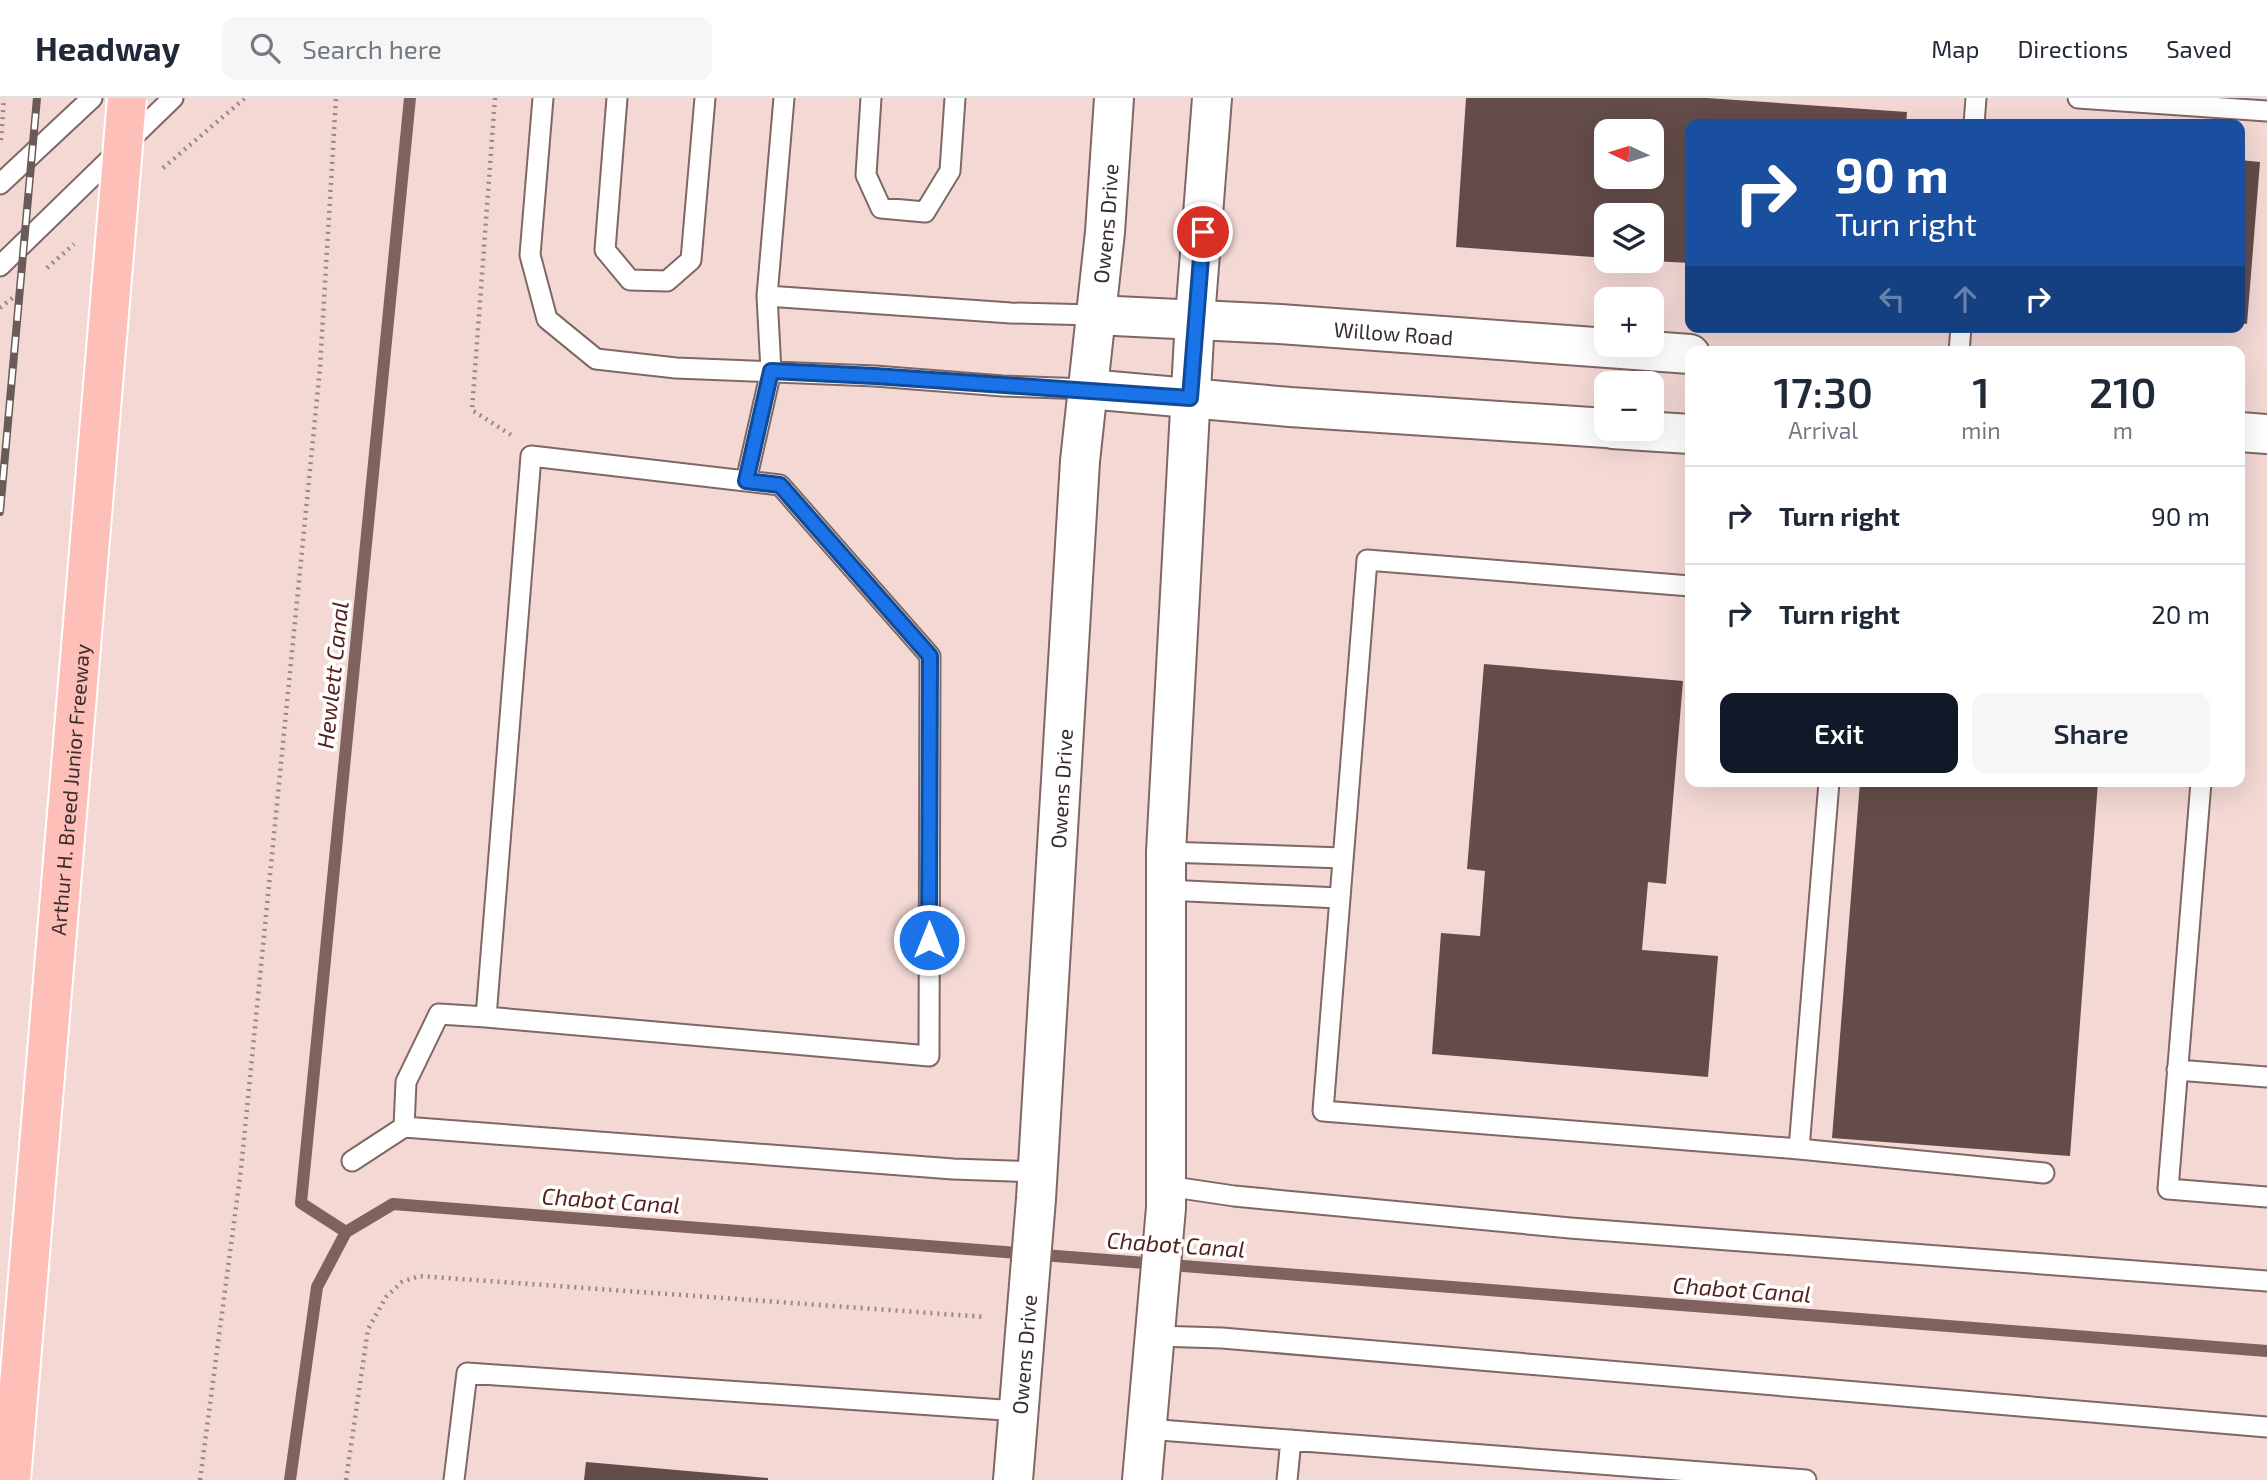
<!DOCTYPE html>
<html lang="en">
<head>
<meta charset="utf-8">
<style>
  body { margin:0; font-family:"Exo 2",sans-serif; background:#f6f6f7; color:#1f2937; height:100vh; display:flex; flex-direction:column; font-size:26px; white-space:nowrap }
  * { box-sizing:border-box; margin:0 }
  p { font-size:23px; color:#747a83 }
  .icon { flex:none; width:38px; height:38px; fill:none; stroke:currentColor; stroke-width:2; stroke-linecap:round; stroke-linejoin:round }
  .map { position:relative; flex:1; overflow:hidden }
  .panel { position:absolute; left:1685px; top:248px; width:560px; height:441px; display:flex; flex-direction:column; background:#fff; border-radius:14px; box-shadow:0 7px 28px #0002 }
  .panel>* { flex:none }
  .hud { position:absolute; left:1685px; top:21px; width:560px; height:214px; border-radius:14px; box-shadow:0 7px 28px #0002; background:#1a4fa0; color:#fff; overflow:hidden }
  .needle { width:46px; rotate:274deg }
  .fabs { position:absolute; left:1594px; top:21px; display:grid; gap:14px }
  .fabs a { display:grid; place-items:center; width:70px; height:70px; border-radius:14px; background:#fff; box-shadow:0 7px 28px #0002; font-size:35px }
  .pin { position:absolute; display:grid; place-items:center; width:60px; height:60px; color:#fff; margin:-30px; border:4px solid #fff; border-radius:50%; box-shadow:0 2px 7px #0007 }
  .me { position:absolute; width:77px; margin:-38px; rotate:0deg; stroke-linejoin:round; filter:drop-shadow(0 0 5px #0008) }
  .turn { display:flex; align-items:center; gap:24px; height:147px; padding:0 35px; font-size:32px }
  .turn .icon { width:91px; height:91px; stroke-width:2.5 }
  .turn b { display:block; font-size:49px; line-height:60px }
  .lanes { display:flex; align-items:center; height:66px; padding:0 35px; background:#0003; justify-content:center; gap:35px; direction:ltr }
  .lanes .off { opacity:.35 }
  .eta { display:flex; justify-content:space-evenly; align-items:center; height:119px; text-align:center }
  .eta b { font-size:42px; font-weight:600; line-height:49px }
  .cta { display:flex; gap:14px; margin-top:auto; padding:14px 35px }
  .cta a { flex:1; height:80px; border-radius:14px; background:#111827; color:#fff; font-size:28px; font-weight:600; line-height:80px; text-align:center }
  .cta a+a { background:#f6f6f7; color:#1f2937 }
  ul { padding:0; list-style:none }
  li { display:flex; align-items:center; gap:21px; height:98px; padding:0 35px; border-top:2px solid #e0e1e3 }
  li div { flex:1 }
  li b { display:block; font-size:26px }
  li em { font-style:normal }
  header { display:flex; align-items:center; gap:42px; box-sizing:border-box; height:98px; padding:0 35px; background:#fff; border-bottom:2px solid #e0e1e3 }
  header strong { font-size:33px }
  nav { display:flex; gap:38px; margin-inline-start:auto; font-size:24px }
  .search { width:490px; height:63px; background:#f6f6f7; display:flex; align-items:center; gap:18px; box-sizing:border-box; padding:0 24px; border-radius:14px; color:#747a83; font-size:26px }
  .map>svg:first-child { display:block }
  .lines { fill:none; stroke-linecap:round; stroke-linejoin:round }
  .stream { stroke:#7f615d; stroke-width:12 }
  .building { fill:#634c4a; fill-rule:evenodd }
  .lane-casing { stroke:#7e6764; stroke-width:23 }
  .secondary-casing { stroke:#7e6764; stroke-width:42 }
  .highway-casing { stroke:#fff; stroke-width:42 }
  .path { stroke:#9a8784; stroke-width:4.5; stroke-dasharray:2 5; stroke-linecap:butt }
  .lane { stroke:#fff; stroke-width:19 }
  .secondary { stroke:#fff; stroke-width:38 }
  .highway { stroke:#febfb8; stroke-width:38 }
  .rail-casing { stroke:#695b58; stroke-width:8 }
  .rail { stroke:#fff; stroke-width:5; stroke-dasharray:16; stroke-linecap:butt }
  .highway-bridge-casing { stroke:#fff; stroke-width:42; stroke-linecap:butt }
  .highway-bridge { stroke:#febfb8; stroke-width:38 }
  .route-casing { stroke:#114b97; stroke-width:18 }
  .route { stroke:#1a73e8; stroke-width:12 }
  .labels { text-anchor:middle; dominant-baseline:central; stroke-width:7; stroke-linejoin:round; paint-order:stroke }
  .street-label { font-size:21px; fill:#382e2c; stroke:#fff }
  .water-label { font-size:23px; font-style:italic; fill:#56221e; stroke:#fff }
</style>
</head>
<body>
<header>
<strong>Headway</strong>
<div class="search"><svg class="icon" aria-label="search" viewBox="0 0 24 24"><circle cx="10" cy="10" r="6"/><path d="M15 15l6 6"/></svg>Search here</div>
<nav><a>Map</a><a>Directions</a><a>Saved</a></nav>
</header>
<div class="map">
<svg width="2267" height="1382" viewBox="0 0 2267 1382">
  <rect width="100%" height="100%" fill="#f3d8d4"/>
  <g class="lines">
    <path class="stream" d="M346 1134 301 1105 410 0
      M290 1382 317 1189 346 1134 393 1106 2267 1253"/>
  </g>
  <path class="building" d="M1466 0H1707L1907 14 1906 26H1690V165L1652 163V117H1606V160L1456 149ZM1606 33H1652V79H1606Z
    M2240 62 2260 64 2247 226 2240 225Z
    M1484 566 1683 583 1666 786 1648 784 1642 852 1718 858 1708 979 1432 956 1441 835 1480 838 1485 773 1467 771Z
    M1860 684H2098L2070 1058 1832 1040Z
    M586 1364 768 1380V1382H584Z"/>
  <g class="lines">
    <defs>
      <path id="lane" d="M543 0 530 157 547 221 596 261 676 270 875 278 1003 288 1088 291
        M617 0 605 152 630 182 667 183 691 162 705 0
        M871 0 866 77 881 110 925 114 950 73 955 0
        M2078 0 2267 13
        M1974 26 1976 0
        M0 86 92 0
        M0 168 173 0
        M767 198 1011 215 1095 217
        M1959 254 1961 229
        M531 358 780 387 930 558 929 958 486 919Z
        M746 383 771 273 767 198 784 0
        M1690 488 1367 462 1323 1013 1799 1051 2044 1075
        M2201 684 2168 1091 2267 1099
        M1166 754 1343 760
        M1166 792 1339 800
        M2177 972 2267 979
        M404 1029 406 984 439 916 486 919
        M1799 1051 1829 684
        M352 1063 404 1029 953 1071 1036 1074
        M1167 1088 1234 1098 1570 1130 2267 1183
        M1155 1238 1222 1240 2267 1329
        M1147 1331 1806 1382
        M454 1382 467 1275 1019 1313
        M1287 1382 1291 1342"/>
      <g id="secondary">
        <path id="s1" d="M1095 217 1280 226 1690 256"/>
        <path d="M1088 291 1290 309 1606 330"/>
        <path d="M1612 331 1690 336"/>
        <path d="M2240 334 2267 336"/>
        <path id="s2" d="M1013 1382 1036 1101 1080 363 1105 134 1114 0"/>
        <path d="M1142 1382 1166 1110V754L1195 220 1212 0"/>
      </g>
      <g id="highway">
        <path id="s3" d="M11 1382 115 144"/>
      </g>
    </defs>
    <use href="#lane" class="lane-casing"/>
    <use href="#secondary" class="secondary-casing"/>
    <use href="#highway" class="highway-casing"/>
    <path class="path" d="M495 0 472 312 511 337
      M1 42 4 0
      M163 70 245 0
      M47 170 74 146
      M0 210 16 197
      M200 1382 241 1071 320 270 336 0
      M346 1382 368 1231 386 1199 402 1184 419 1178 986 1219"/>
    <use href="#lane" class="lane"/>
    <use href="#secondary" class="secondary"/>
    <use href="#highway" class="highway"/>
    <defs>
      <path id="rail" d="M0 414 37 0"/>
    </defs>
    <use href="#rail" class="rail-casing"/>
    <use href="#rail" class="rail"/>
    <defs>
      <path id="highway-bridge" d="M115 144 127 0"/>
    </defs>
    <use href="#highway-bridge" class="highway-bridge-casing"/>
    <use href="#highway-bridge" class="highway-bridge"/>
  </g>
  <g class="lines">
    <defs>
      <path id="route" d="M929 842 930 558 780 387 746 383 771 273 875 278 1190 300 1203 134"/>
    </defs>
    <use href="#route" class="route-casing"/>
    <use href="#route" class="route"/>
  </g>
  <g class="labels">
    <g class="street-label">
      <text stroke="none"><textPath href="#s2" startOffset="1260">Owens Drive</textPath></text>
      <text stroke="none"><textPath href="#s1" startOffset="299">Willow Road</textPath></text>
      <text stroke="none"><textPath href="#s3" startOffset="693">Arthur H. Breed Junior Freeway</textPath></text>
      <text stroke="none"><textPath href="#s2" startOffset="693">Owens Drive</textPath></text>
      <text stroke="none"><textPath href="#s2" startOffset="126">Owens Drive</textPath></text>
    </g>
    <g class="water-label">
      <text transform="translate(332 577) rotate(-84)">Hewlett Canal</text>
      <text transform="translate(611 1102) rotate(4)">Chabot Canal</text>
      <text transform="translate(1176 1146) rotate(4)">Chabot Canal</text>
      <text transform="translate(1742 1191) rotate(4)">Chabot Canal</text>
    </g>
  </g>
</svg>
<div class="fabs">
<a><svg class="needle" viewBox="-14 -14 28 28"><path d="M0-13l5 13h-10z" fill="#e53935"/><path d="M0 13l5-13h-10z" fill="#747a83"/></svg></a>
<a><svg class="icon" aria-label="layers" viewBox="0 0 24 24"><path d="M12 4l9 5-9 5-9-5zM3 14l9 5 9-5"/></svg></a>
<a>+</a>
<a>−</a>
</div>
<div class="pin" style="left:1203px;top:134px;background:#d93025"><svg class="icon" aria-label="arrive" viewBox="0 0 24 24"><path d="M6 21V4h12l-3 4 3 4H6"/></svg></div>
<svg class="me" style="left:929px;top:842px" viewBox="-20 -20 40 40"><circle r="17" fill="#1a73e8" stroke="#fff" stroke-width="3"/><path d="M0-11L8 9 0 5-8 9z" fill="#fff"/></svg>
<div class="hud">
<div class="turn"><svg class="icon" aria-label="right" viewBox="0 0 24 24"><path d="M7 20v-9h11M14 6l5 5-5 5"/></svg><div><b>90 m</b>Turn right</div></div>
<div class="lanes"><svg class="icon off" aria-label="left" viewBox="0 0 24 24"><path d="M17 20v-9H6M10 6l-5 5 5 5"/></svg><svg class="icon off" aria-label="ahead" viewBox="0 0 24 24"><path d="M12 20V5M6 11l6-6 6 6"/></svg><svg class="icon" aria-label="right" viewBox="0 0 24 24"><path d="M7 20v-9h11M14 6l5 5-5 5"/></svg></div>
</div>
<section class="panel">
<div class="eta">
<div><b>17:30</b><p>Arrival</p></div>
<div><b>1</b><p>min</p></div>
<div><b>210</b><p>m</p></div>
</div>
<ul>
<li><svg class="icon" aria-label="right" viewBox="0 0 24 24"><path d="M7 20v-9h11M14 6l5 5-5 5"/></svg><div><b>Turn right</b></div><em>90 m</em></li>
<li><svg class="icon" aria-label="right" viewBox="0 0 24 24"><path d="M7 20v-9h11M14 6l5 5-5 5"/></svg><div><b>Turn right</b></div><em>20 m</em></li>
</ul>
<div class="cta"><a>Exit</a><a>Share</a></div>
</section>
</div>
</body>
</html>
